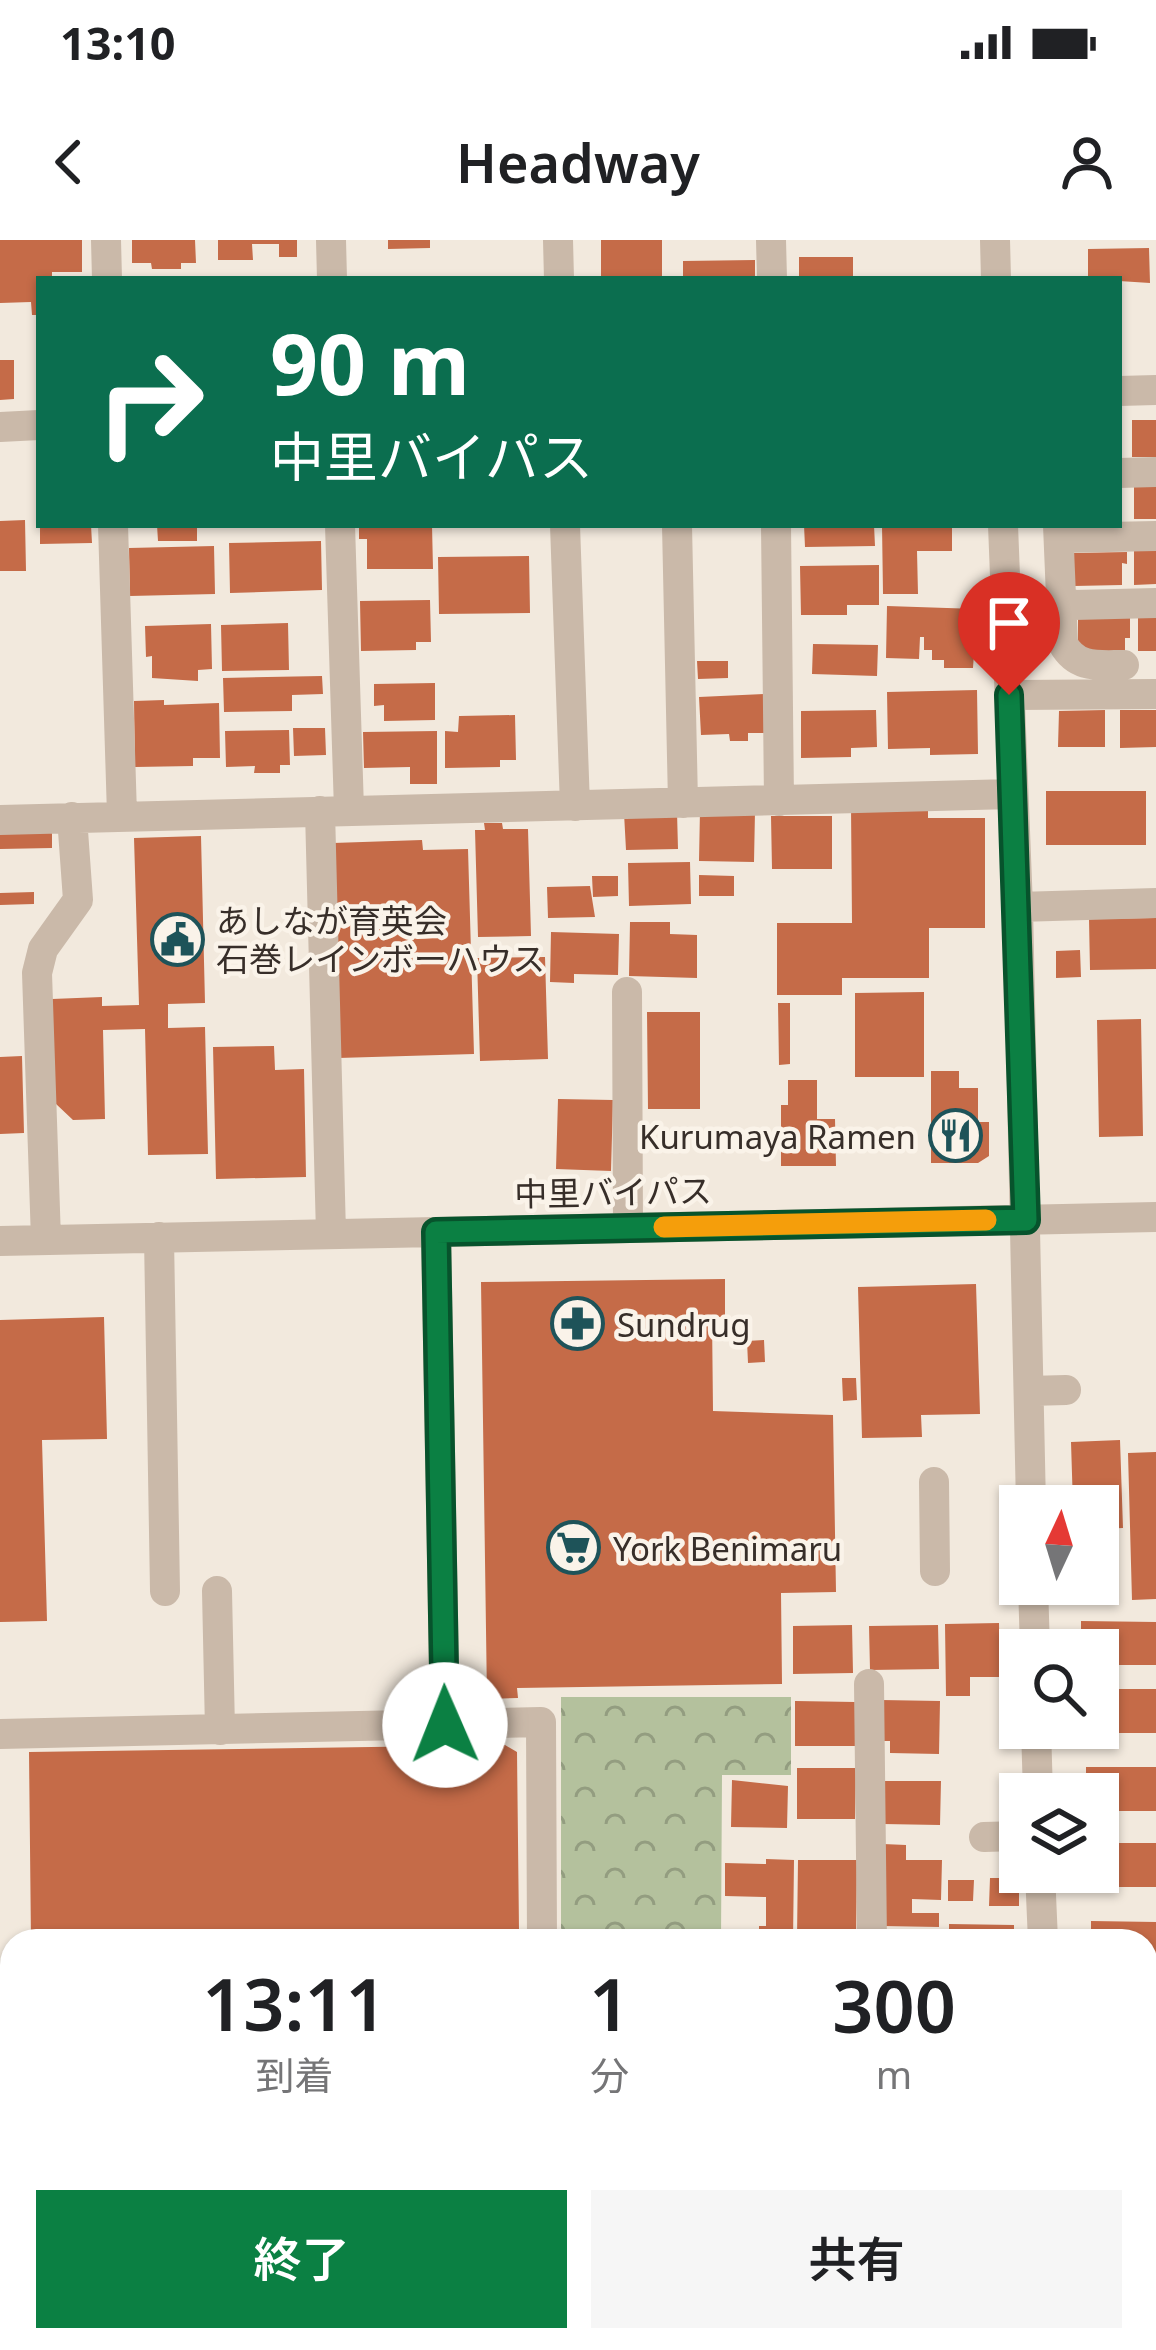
<!DOCTYPE html>
<html lang="ja">
<head>
<meta charset="utf-8">
<style>
  body { margin:0; font-family:"Noto Sans","Noto Sans JP",sans-serif; background:#f6f6f6; color:#202124; height:100vh; display:flex; flex-direction:column; font-size:45px; white-space:nowrap }
  * { box-sizing:border-box; margin:0 }
  p { font-size:39px; color:#757577 }
  .icon { flex:none; width:66px; height:66px; fill:none; stroke:currentColor; stroke-width:2; stroke-linecap:round; stroke-linejoin:round }
  .map { position:relative; flex:1; overflow:hidden }
  .drawer { position:absolute; left:0px; top:1689px; width:1158px; height:423px; display:flex; flex-direction:column; background:#fff; border-radius:36px 36px 0 0; box-shadow:0 3px 9px #0004 }
  .drawer>* { flex:none }
  .hud { position:absolute; left:36px; top:36px; width:1086px; height:252px; border-radius:0px; box-shadow:0 3px 9px #0004; background:#0b6e4f; color:#fff; overflow:hidden }
  .needle { width:78px; rotate:4deg }
  .controls { position:absolute; left:999px; top:1245px; display:grid; gap:24px }
  .controls a { display:grid; place-items:center; width:120px; height:120px; border-radius:0px; background:#fff; box-shadow:0 3px 9px #0004; font-size:60px }
  .pin { position:absolute; display:grid; place-items:center; width:102px; height:102px; color:#fff; margin:-123px -51px; border-radius:50% 50% 50% 0; rotate:-45deg; box-shadow:0 0 12px #0007 }
  .pin .icon { rotate:45deg }
  .me { position:absolute; width:132px; margin:-66px; rotate:359deg; stroke-linejoin:round; filter:drop-shadow(0 0 9px #0008) }
  .turn { display:flex; align-items:center; gap:42px; height:252px; padding:0 36px; font-size:54px }
  .turn .icon { width:156px; height:156px; stroke-width:2.5 }
  .turn b { display:block; font-size:84px; line-height:102px }
  .eta { display:flex; justify-content:space-evenly; align-items:center; height:204px; text-align:center }
  .eta b { font-size:72px; font-weight:600; line-height:84px }
  .action { display:flex; gap:24px; margin-top:auto; padding:24px 36px }
  .action a { flex:1; height:138px; border-radius:0px; background:#0b8043; color:#fff; font-size:48px; font-weight:600; line-height:138px; text-align:center }
  .action a+a { background:#f6f6f6; color:#202124 }
  .status { display:flex; justify-content:space-between; align-items:center; height:84px; padding:0 60px; background:#fff; direction:ltr }
  .status svg { height:33px; fill:currentColor }
  header { display:flex; justify-content:space-between; align-items:center; height:156px; padding:0 36px; background:#fff; font-size:54px; font-weight:600 }
  .map>svg:first-child { display:block }
  .forest { fill:url(#forest-crowns) }
  .building { fill:#c56b48 }
  .lines { fill:none; stroke-linecap:round; stroke-linejoin:round }
  .minor { stroke:#cab9a9; stroke-width:30 }
  .route-casing { stroke:#07532c; stroke-width:30 }
  .route { stroke:#0b8043; stroke-width:21 }
  .slow { stroke:#f59e0b; stroke-width:21 }
  .labels { text-anchor:middle; dominant-baseline:central; stroke-width:9; stroke-linejoin:round; paint-order:stroke }
  .poi-label { font-size:33px; fill:#372e29; stroke:#faf3e9; text-anchor:start }
  .street-label { font-size:33px; fill:#372e29; stroke:#faf3e9 }
</style>
</head>
<body>
<div class="status"><b>13:10</b><svg viewBox="0 0 49 12"><path d="M0 12V9h3v3zM5 12V6h3v6zM10 12V3h3v9zM15 12V0h3v12zM26 1h20v11H26zM47 4h2v5h-2z"/></svg></div>
<header><svg class="icon" aria-label="back" viewBox="0 0 24 24"><path d="M15 5l-7 7 7 7"/></svg>Headway<svg class="icon" aria-label="person" viewBox="0 0 24 24"><circle cx="12" cy="8" r="4"/><path d="M4 21q1-7 8-7t8 7"/></svg></header>
<div class="map">
<svg width="1156" height="2110" viewBox="0 0 1156 2110">
  <defs>
    <pattern id="forest-crowns" width="20" height="18" patternUnits="userSpaceOnUse" patternTransform="scale(3)"><rect width="20" height="18" fill="#b4c19d"/><path d="M2 6a3 3 0 1 1 6 0M12 15a3 3 0 1 1 6 0" fill="none" stroke="#939d80"/></pattern>
  </defs>
  <rect width="100%" height="100%" fill="#f2e9dd"/>
  <path class="forest" d="M561 1457H791V1535H722L721 1701H561Z"/>
  <path class="building" d="M0 0H82V32H52V39H39V75H32L31 62 0 63Z
    M132 0H195L196 23H181V29H152L151 23H132Z
    M218 0H297V17H279V4H252L253 20H218Z
    M388 0H430V8L388 9Z
    M601 0H662V39L601 38Z
    M1149 8 1150 43 1088 39V9Z
    M799 17H853V39H799Z
    M755 20V39H683V21Z
    M0 120H14V159L0 160Z
    M1132 180H1156V217H1132Z
    M1134 246H1156V279H1134Z
    M25 280 26 331H0V281Z
    M40 285H91L92 303 40 304Z
    M157 285H197V301H158Z
    M359 285H432L433 329H367V299H359Z
    M804 285H874L875 306 805 307Z
    M882 285H952V311H917L918 354H883Z
    M321 301 322 350 230 353 229 303Z
    M214 306 215 354 130 356 129 308Z
    M1134 310H1156V344L1134 345Z
    M1127 312V324L1122 323V345L1074 346V313Z
    M529 316 530 373 439 374 438 317Z
    M879 325V365H847V375H801L800 326Z
    M430 360 431 402H416V410L361 411 360 361Z
    M887 366 977 369 973 428H944V420H932V410H924V397H920L919 419 886 418Z
    M1138 375H1156V411H1138Z
    M1078 377H1130V398H1125V414L1078 415Z
    M288 383 289 430 222 431 221 385Z
    M211 384 212 429 198 430V441L152 438V416L146 417 145 386Z
    M813 404 878 405 877 436 812 434Z
    M697 421H728V438L698 439Z
    M322 436 323 454 292 455V471L224 472 223 438Z
    M435 443V480L384 481V465L374 466V444Z
    M977 450 978 514 930 515V508L888 509 887 452Z
    M764 454 765 493H748V501H730L729 494 701 495 699 457Z
    M164 460V465L219 463 220 518H193V526L135 527 134 461Z
    M876 470 877 507 851 508V517L801 518V471Z
    M1105 470V507H1058L1059 471Z
    M1120 470H1156V507L1120 508Z
    M515 475 516 520H500V527L445 528V491L458 492 459 476Z
    M293 488H325L326 515 294 516Z
    M289 490 290 525H280V533H254L255 526 226 527 225 491Z
    M437 491V544H410V527L364 528 363 492Z
    M1046 551H1146V605H1046Z
    M851 566 928 567V578H985V688H929V738H842V755H777V683H852Z
    M700 570 755 571 754 622 699 621Z
    M677 572 678 609 626 610 624 573Z
    M771 576H832V629H772Z
    M484 583H502L503 589H528L531 696 478 697 475 590H485Z
    M52 592V608L0 609V593Z
    M201 596 205 763 168 764V788L205 787 208 914 148 915 145 789 103 790 105 879 73 880 55 863 52 759 102 757V766L139 765 134 598Z
    M422 600 423 610 468 609 474 814 338 818 333 603Z
    M690 622 691 664 629 666 628 623Z
    M699 635 734 636V656H699Z
    M592 636H618V656L593 657Z
    M590 646 595 677 548 678 547 647Z
    M34 652V664L0 665V653Z
    M1156 678V729L1090 730 1089 679Z
    M630 682H670V694L697 695V738L629 736Z
    M551 692 619 694 618 735 574 734V743L550 742Z
    M1080 710 1081 737 1056 738V711Z
    M545 717 548 819 480 821 477 718Z
    M924 752V837H855V753Z
    M778 763H790V824L779 825Z
    M647 772H700V869H648Z
    M1141 779 1143 896 1099 897 1097 780Z
    M274 806 275 830 304 829 306 937 216 939 213 807Z
    M22 816 24 893 0 894V817Z
    M931 831H959V848H978V882H989V916L978 923H931Z
    M788 840H817V879H835L836 926H781V865H788Z
    M558 859 613 860 611 931 556 929Z
    M725 1039V1077H712L713 1171 833 1175 836 1352 781 1353 782 1444 517 1448 518 1458 487 1459 481 1042Z
    M976 1044 980 1174 921 1175 922 1197 862 1198 858 1047Z
    M104 1077 107 1199 42 1200 47 1381 0 1382V1080Z
    M764 1100 765 1122 748 1123 747 1101Z
    M842 1138H856L857 1160 843 1161Z
    M1120 1200 1123 1288 1098 1289V1266H1073L1071 1202Z
    M1156 1212V1359L1132 1360 1128 1213Z
    M1081 1381 1156 1382V1425H1098V1410H1081Z
    M999 1383 1000 1437H970V1456H946L945 1384Z
    M852 1385 853 1433 793 1434V1386Z
    M938 1385 939 1429 870 1430 869 1386Z
    M1098 1449H1156V1493H1084V1488H1098Z
    M881 1460 940 1461 939 1514 890 1513V1501H881Z
    M795 1461 855 1462V1506H795Z
    M505 1505 517 1512 519 1690H496V1701H31L29 1512Z
    M1086 1527H1156V1571H1098V1554H1086Z
    M797 1528H856L855 1579H797Z
    M732 1540 788 1546 787 1588 731 1587Z
    M883 1541H941L940 1585 883 1584Z
    M1098 1603H1156V1647H1090V1632H1098Z
    M883 1604 906 1605V1620H942L941 1660 912 1659V1673H939V1687L882 1686Z
    M766 1619 794 1620 793 1701H759V1686H766V1657L725 1656V1623L766 1624Z
    M798 1620H857L856 1699 797 1698Z
    M990 1638H1019V1666H989Z
    M948 1640H974L973 1661H948Z
    M1091 1681 1156 1682V1725H1146V1701H1091Z
    M949 1684 1014 1685V1701H949Z
    M884 1692 946 1694V1701H884Z
    M1147 1809H1156V1856L1146 1857Z
    M1146 1884H1156V1917H1146Z
    M0 1978H12V2081L0 2082Z
    M1146 1996H1156V2026H1146Z
    M554 2100H614V2110H554Z
    M891 2100H954V2110H891Z
    M961 2100H1006V2110H961Z
    M618 2103H677V2110H618Z"/>
  <g class="lines">
    <path class="minor" d="M106 0 107 39
      M331 0 332 39
      M558 0 559 39
      M771 0 772 39
      M995 0 996 39
      M1119 151 1156 150
      M0 187 39 185
      M1119 233 1156 232
      M113 285 122 575
      M340 285 349 570
      M565 285 575 566
      M677 285 683 563
      M776 285 779 561
      M1003 285 1018 667 1031 1266
      M1058 285 1063 404C1077 429 1098 425 1124 425
      M1059 298 1156 296
      M1061 360 1074 365 1156 363
      M1009 455 1156 454
      M320 571 331 994
      M0 580 1012 554
      M1018 667 1156 663
      M627 752 628 988
      M436 992 445 1485
      M159 997 165 1351
      M46 1000 37 733 43 709 78 660 72 577
      M0 1001 1156 977
      M1029 1151 1066 1150
      M934 1242 935 1331
      M1033 1344 1035 1410
      M217 1351 220 1490
      M869 1444 872 1701
      M1036 1488 1038 1554
      M0 1494 541 1482 542 1701
      M984 1597 1020 1596
      M1040 1632 1043 1701
      M1146 1766 1156 1765
      M0 1795 12 1794
      M1146 1979H1156
      M0 2097H12
      M1053 2100 1054 2110"/>
  </g>
  <g class="lines">
    <defs>
      <path id="route" d="M445 1485 436 992 1026 980 1009 455"/>
    </defs>
    <use href="#route" class="route-casing"/>
    <use href="#route" class="route"/>
    <path class="slow" d="M664 987 986 980"/>
  </g>
  <defs>
    <symbol id="civic-ring" viewBox="-11 -11 22 22"><circle r="9.5" fill="#faf3e9" stroke="#1e5359" stroke-width="1.5"/><path d="M-.6-6.5H3V-4.5H.6V-3L4-1V1h2V6H-6V1h2V-1L-.6-3ZM-1.2 2.5V6h2.4V2.5Z" fill="#1e5359"/></symbol>
    <symbol id="restaurant-ring" viewBox="-11 -11 22 22"><circle r="9.5" fill="#faf3e9" stroke="#1e5359" stroke-width="1.5"/><path d="M-5-6h1v4h1v-4h1v4h1v-4h1v5L-1.5 .5V6h-2V.5L-5-1ZM5-6V6H3V1.5H1.5Q1.5-4 5-6Z" fill="#1e5359"/></symbol>
    <symbol id="pharmacy-ring" viewBox="-11 -11 22 22"><circle r="9.5" fill="#faf3e9" stroke="#1e5359" stroke-width="1.5"/><path d="M-2-6h4v4h4v4h-4v4h-4v-4h-4v-4h4Z" fill="#1e5359"/></symbol>
    <symbol id="supermarket-ring" viewBox="-11 -11 22 22"><circle r="9.5" fill="#faf3e9" stroke="#1e5359" stroke-width="1.5"/><path d="M-6-5.5h2.5l.6 2H6L4.5 2H-2.5L-4.4-4H-6ZM-1.5 3.2a1.3 1.3 0 1 0 .1 0ZM3 3.2a1.3 1.3 0 1 0 .1 0Z" fill="#1e5359"/></symbol>
  </defs>
  <g fill-rule="evenodd">
    <use href="#civic-ring" x="148" y="670" width="59" height="59"/>
    <use href="#restaurant-ring" x="926" y="866" width="59" height="59"/>
    <use href="#pharmacy-ring" x="548" y="1054" width="59" height="59"/>
    <use href="#supermarket-ring" x="544" y="1278" width="59" height="59"/>
  </g>
  <g class="labels">
    <g class="poi-label">
      <text x="216" y="680">あしなが育英会<tspan x="216" dy="38">石巻レインボーハウス</tspan></text>
      <text x="916" y="896" text-anchor="end">Kurumaya Ramen</text>
      <text x="617" y="1084">Sundrug</text>
      <text x="613" y="1308">York Benimaru</text>
    </g>
    <g class="street-label">
      <text transform="translate(613 952) rotate(-1)">中里バイパス</text>
    </g>
  </g>
</svg>
<div class="controls">
<a><svg class="needle" viewBox="-14 -14 28 28"><path d="M0-13l5 13h-10z" fill="#e53935"/><path d="M0 13l5-13h-10z" fill="#757577"/></svg></a>
<a><svg class="icon" aria-label="search" viewBox="0 0 24 24"><circle cx="10" cy="10" r="6"/><path d="M15 15l6 6"/></svg></a>
<a><svg class="icon" aria-label="layers" viewBox="0 0 24 24"><path d="M12 4l9 5-9 5-9-5zM3 14l9 5 9-5"/></svg></a>
</div>
<div class="pin" style="left:1009px;top:455px;background:#d93025"><svg class="icon" aria-label="arrive" viewBox="0 0 24 24"><path d="M6 21V4h12l-3 4 3 4H6"/></svg></div>
<svg class="me" style="left:445px;top:1485px" viewBox="-20 -20 40 40"><circle r="19" fill="#fff"/><path d="M0-13L10 11 0 6-10 11z" fill="#0b8043"/></svg>
<div class="hud">
<div class="turn"><svg class="icon" aria-label="right" viewBox="0 0 24 24"><path d="M7 20v-9h11M14 6l5 5-5 5"/></svg><div><b>90 m</b>中里バイパス</div></div>
</div>
<section class="drawer">
<div class="eta">
<div><b>13:11</b><p>到着</p></div>
<div><b>1</b><p>分</p></div>
<div><b>300</b><p>m</p></div>
</div>
<div class="action"><a>終了</a><a>共有</a></div>
</section>
</div>
</body>
</html>
